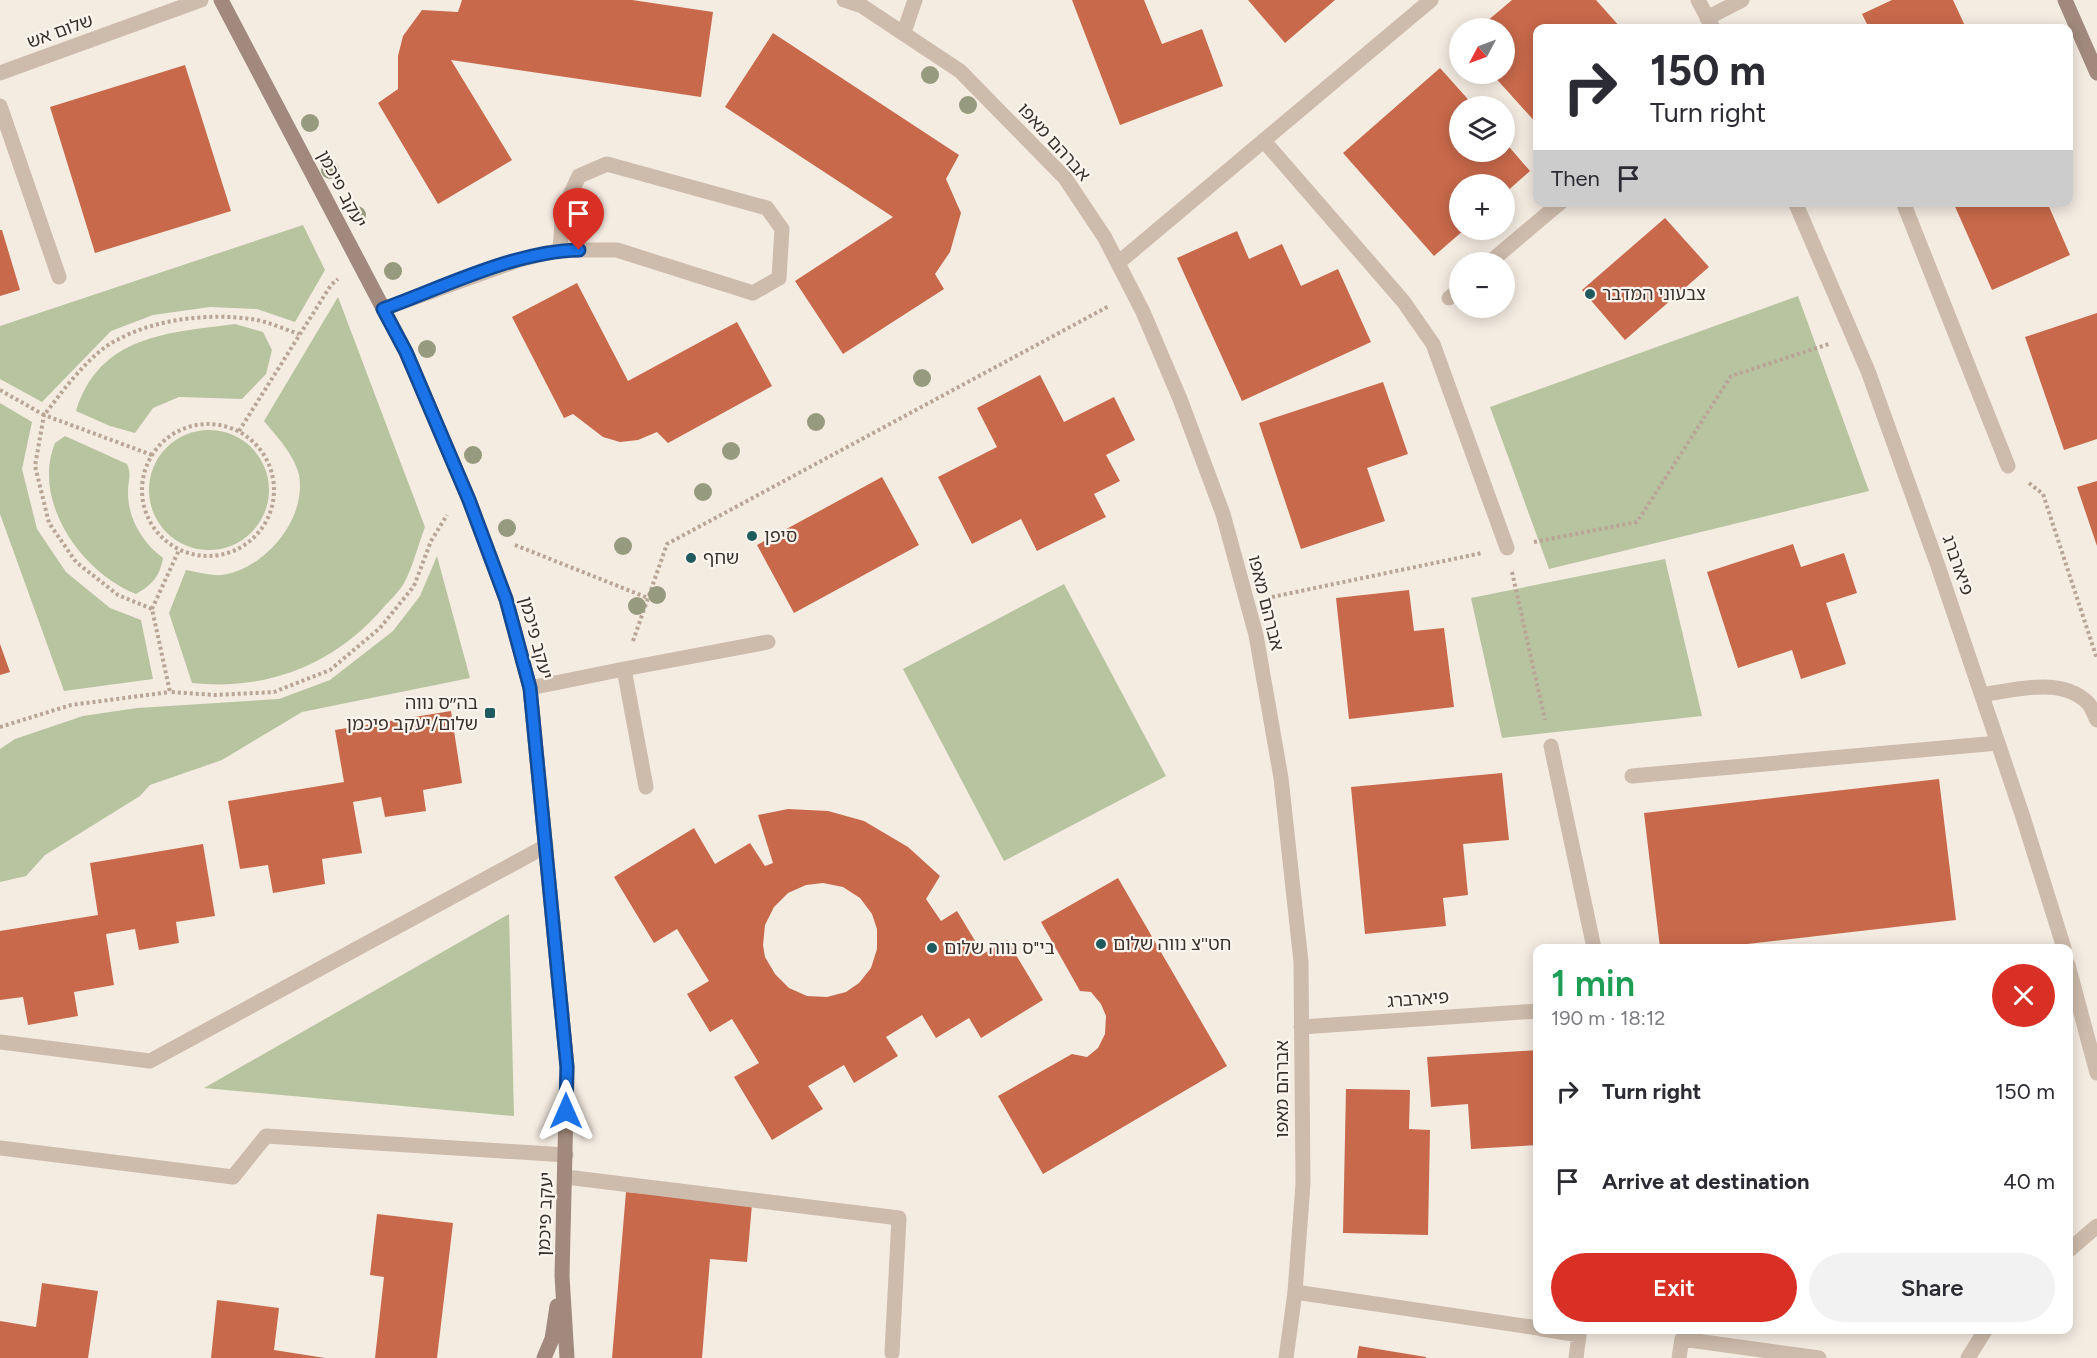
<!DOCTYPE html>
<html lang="en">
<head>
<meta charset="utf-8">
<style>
  body { margin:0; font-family:Figtree,"Noto Sans Hebrew",sans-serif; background:#f2f2f3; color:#2b2b33; height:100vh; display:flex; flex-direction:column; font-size:22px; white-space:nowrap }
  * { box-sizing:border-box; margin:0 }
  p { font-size:20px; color:#7c7c81 }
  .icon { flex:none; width:33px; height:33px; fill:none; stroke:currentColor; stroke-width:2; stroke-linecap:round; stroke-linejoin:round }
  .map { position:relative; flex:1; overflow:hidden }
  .details { position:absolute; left:1533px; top:944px; width:540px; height:390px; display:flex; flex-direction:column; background:#fff; border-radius:12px; box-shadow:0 3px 15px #0003 }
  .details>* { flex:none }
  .hud { position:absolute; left:1533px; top:24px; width:540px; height:183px; border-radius:12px; box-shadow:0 3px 15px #0003; background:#fff; color:#2b2b33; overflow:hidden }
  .needle { width:39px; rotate:229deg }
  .fabs { position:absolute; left:1449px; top:18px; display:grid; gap:12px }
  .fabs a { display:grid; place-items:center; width:66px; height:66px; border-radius:50%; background:#fff; box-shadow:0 3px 15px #0003; font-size:30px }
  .pin { position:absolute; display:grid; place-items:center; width:51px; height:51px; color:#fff; margin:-62px -26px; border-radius:50% 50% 50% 0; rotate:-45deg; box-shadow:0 0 6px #0007 }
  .pin .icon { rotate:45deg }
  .me { position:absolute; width:66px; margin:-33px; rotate:0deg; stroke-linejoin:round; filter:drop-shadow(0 0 4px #0008) }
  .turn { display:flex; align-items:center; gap:21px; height:126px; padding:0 18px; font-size:27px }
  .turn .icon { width:78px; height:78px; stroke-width:2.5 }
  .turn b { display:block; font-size:42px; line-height:51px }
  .then { display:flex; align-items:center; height:57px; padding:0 18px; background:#0003; gap:12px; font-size:22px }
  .round { display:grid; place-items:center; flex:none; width:63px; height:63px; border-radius:32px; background:#f2f2f3 }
  .headline { display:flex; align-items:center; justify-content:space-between; height:102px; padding:0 18px }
  h1 { font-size:36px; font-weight:600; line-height:45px; color:#1e9e55 }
  .button { display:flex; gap:12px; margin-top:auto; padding:12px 18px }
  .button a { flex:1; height:69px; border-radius:36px; background:#d93025; color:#fff; font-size:24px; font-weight:600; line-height:69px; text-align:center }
  .button a+a { background:#f2f2f3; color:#2b2b33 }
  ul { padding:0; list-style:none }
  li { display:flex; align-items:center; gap:18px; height:90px; padding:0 18px }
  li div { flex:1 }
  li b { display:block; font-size:22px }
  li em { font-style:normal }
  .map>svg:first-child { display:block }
  .green { fill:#b8c4a0 }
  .building { fill:#c8694b; fill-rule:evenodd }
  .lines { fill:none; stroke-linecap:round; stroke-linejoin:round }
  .path { stroke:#b9a596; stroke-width:4; stroke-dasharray:3 3; stroke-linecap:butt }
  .lane { stroke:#cdbbac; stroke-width:15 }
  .street { stroke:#cdbbac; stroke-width:15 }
  .secondary { stroke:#a18a7d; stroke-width:15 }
  .tree { fill:#969b7f }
  .route-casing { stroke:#114b97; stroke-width:15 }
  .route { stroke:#1a73e8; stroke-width:10 }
  .poi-dot { fill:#1f5a5e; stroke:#fbf5ee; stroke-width:2 }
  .labels { text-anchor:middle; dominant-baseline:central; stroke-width:4.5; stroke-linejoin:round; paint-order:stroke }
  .street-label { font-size:18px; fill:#3b302b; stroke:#fbf5ee }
  .poi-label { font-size:18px; fill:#3b302b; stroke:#fbf5ee; text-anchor:start }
</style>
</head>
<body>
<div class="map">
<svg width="2097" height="1358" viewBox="0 0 2097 1358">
  <rect width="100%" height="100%" fill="#f4ebe1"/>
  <path class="green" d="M303 225 325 270 295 322 257 309 210 307 153 315 111 331 42 402 0 379V326Z
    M1798 296 1869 491 1549 569 1490 407Z
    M338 297 425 527C418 545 413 567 404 583 399 592 390 600 383 608 334 665 267 691 192 683L169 613 186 570C197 572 212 576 222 575 265 569 307 519 299 475 294 454 277 437 264 421Z
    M235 324 263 332 272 350 266 374 242 399 179 397 153 408 135 433 110 426 76 411C100 335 167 333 235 324Z
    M0 403 32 422 22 469 37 529 66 572 110 608 141 620 153 679 64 691 0 514Z
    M149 490a60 60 0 1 1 120 0a60 60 0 1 1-120 0Z
    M65 436 127 464C132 475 128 480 128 492 128 519 142 542 163 558 160 576 152 585 136 594 82 573 31 501 55 443Z
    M437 556 470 678 302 712 222 760 150 785 140 796 45 855 26 876 0 882V749L15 739 83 716 137 708 279 699 330 680 393 631 420 596Z
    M1665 559 1702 716 1502 738 1471 598Z
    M1064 584 1166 776 1004 861 903 669Z
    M509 914 514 1116 204 1088Z"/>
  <path class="building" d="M462 0H632L713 12 701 97 451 60 512 160 438 204 378 103 398 89V56L403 36 422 10 458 12Z
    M1072 0H1144L1162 44 1202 29 1223 86 1120 125Z
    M1248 0H1335L1285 43Z
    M1512 0H1596L1621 28H1538V125L1492 74H1504V28H1479Z
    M1892 0H1953L1966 28H1869L1862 14Z
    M773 33 959 155 946 179 961 213 950 252 935 274 944 289 843 354 795 281 893 217 725 107Z
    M185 65 231 211 95 253 50 107Z
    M1440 68 1474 106H1460V152H1504V141L1530 171 1504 194V184H1460V230H1464L1434 256 1343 153Z
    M1953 202H2047L2070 255 1992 290Z
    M1665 218 1709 267 1625 340 1582 290Z
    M0 230H2L20 290 0 296Z
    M1237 231 1249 259 1282 244 1301 286 1338 269 1371 342 1242 401 1177 258Z
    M577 283 628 381 737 322 772 386 668 443 657 432 638 440 620 442 603 437 573 414 564 418 512 317Z
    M2097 313V439L2064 450 2025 337Z
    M1040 375 1064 422 1114 397 1135 440 1106 455 1120 481 1094 494 1106 517 1037 551 1021 519 972 544 938 477 997 447 977 408Z
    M1383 382 1408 454 1367 468 1385 521 1301 549 1259 423Z
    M882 477 919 545 794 613 757 545Z
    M2097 481V546L2077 487Z
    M1793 544 1801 567 1844 553 1857 593 1826 603 1846 664 1801 679 1792 650 1738 668 1707 572Z
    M1409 590 1414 631 1444 628 1454 707 1349 719 1336 598Z
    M0 644 10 672 0 675Z
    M451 711 462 783 423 790 426 811 385 817 381 797 353 802 362 853 322 859 325 884 273 893 268 865 240 869 228 801 344 782 335 730Z
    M1502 773 1509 840 1463 844 1468 895 1443 898 1446 926 1365 934 1351 787Z
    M1939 779 1956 920 1712 948H1660L1644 813Z
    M788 809 828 811 864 821 908 847 940 876 926 899 941 921 957 911 983 954 1007 940 1043 1000 981 1038 969 1018 936 1038 922 1015 886 1037 898 1056 854 1083 844 1065 808 1086 823 1109 772 1140 734 1077 759 1063 732 1019 710 1032 687 994 709 981 677 929 654 943 614 877 694 828 715 864 750 843 765 866 773 863 758 815ZM823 883 843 887 860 898 872 914 877 929V949L871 968 859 983 846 992 827 997 807 996 789 988 775 974 765 957 763 945 765 925 774 907 788 893 806 885Z
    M203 844 215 916 176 922 179 943 139 950 135 929 106 934 114 985 74 992 78 1016 28 1025 23 997 0 1000V931L98 915 90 863Z
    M1118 878 1227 1066 1043 1174 998 1096 1072 1054 1087 1057 1098 1048 1105 1034 1106 1016 1101 1004 1091 992 1080 991 1041 922Z
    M1538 1050V1145L1471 1149 1468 1104 1431 1107 1427 1057Z
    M1346 1089 1410 1090 1409 1129 1430 1130 1428 1235 1343 1233Z
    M626 1192 752 1204 747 1262 710 1259 702 1358H612Z
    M377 1214 453 1223 437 1358H375L384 1277 370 1275Z
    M42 1283 98 1291 88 1358H0V1321L36 1327Z
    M217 1300 279 1308 274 1350 325 1358H211Z
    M1359 1346 1426 1357V1358H1357Z"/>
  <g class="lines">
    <path class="path" d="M0 390 44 415C62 392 90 353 117 340 155 319 208 313 251 319 267 321 284 329 299 334
      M142 490a66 66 0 1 1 132 0a66 66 0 1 1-132 0Z
      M239 431 331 285 338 279
      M152 455 44 415 35 466 49 523 76 562 118 595 152 609 170 692 215 695 274 692 330 670 380 628 414 586 431 541 447 515
      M2029 483 2043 494 2097 659
      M1534 542 1637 522 1731 376 1829 344
      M515 545 648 598
      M1512 572 1545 720
      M1272 597 1482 553
      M152 609 179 550
      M633 641 667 544 1109 306
      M0 727 71 705 170 692"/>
    <path class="lane" d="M1707 18 1742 0
      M0 106 59 277
      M1264 141 1403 301 1433 344 1507 548
      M1903 202 2008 466
      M1490 262 1561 202
      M1449 298 1460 289
      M383 309 519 260 560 250H617L753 293 779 278 782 229 767 208 607 164 579 176 563 210 560 250
      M624 669 768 642
      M530 688 624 669 646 787
      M1982 695C2014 690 2062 676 2088 703 2092 707 2094 715 2097 720
      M1551 746 1594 948
      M1632 776 1998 743
      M0 1042 150 1061 546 846
      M0 1148 233 1177 266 1136 566 1155
      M566 1177 899 1218 892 1353
      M1295 1292 1538 1328
      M1542 1329 1579 1335 1576 1358
      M1679 1358 1682 1339 1819 1358"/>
    <path class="street" d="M844 0 862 6 960 71 1065 178 1105 238 1143 312 1180 399 1223 514 1256 635 1281 778 1301 962 1303 1184 1295 1292 1286 1358
      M1698 0 1713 28
      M904 32 915 0
      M0 73 201 0
      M1795 202 1868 371 1938 566 2023 817 2064 948
      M1118 263 1431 0
      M2068 965 2097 1073
      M1301 1027 1538 1011
      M2068 1251 2097 1226
      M1968 1358 1986 1329"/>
    <path class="secondary" d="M221 0 406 352 469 500 506 599 530 688 567 1067 562 1276 567 1358
      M2065 0 2097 73
      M544 1358 552 1339 557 1306"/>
  </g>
  <g class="tree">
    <circle cx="930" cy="75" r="9"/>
    <circle cx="968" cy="105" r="9"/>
    <circle cx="310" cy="123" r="9"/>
    <circle cx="330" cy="170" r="9"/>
    <circle cx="357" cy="215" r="9"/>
    <circle cx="393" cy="271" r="9"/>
    <circle cx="427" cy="349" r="9"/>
    <circle cx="922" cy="378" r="9"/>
    <circle cx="816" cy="422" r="9"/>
    <circle cx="731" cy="451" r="9"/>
    <circle cx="473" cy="455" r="9"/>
    <circle cx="703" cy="492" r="9"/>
    <circle cx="507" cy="528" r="9"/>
    <circle cx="623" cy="546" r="9"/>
    <circle cx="657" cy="595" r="9"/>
    <circle cx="637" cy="606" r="9"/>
  </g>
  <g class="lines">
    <defs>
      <path id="route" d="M566 1111 567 1067 530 688 506 599 469 500 406 352 383 309C444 287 515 251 579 250"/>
    </defs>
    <use href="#route" class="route-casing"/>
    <use href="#route" class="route"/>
  </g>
  <g class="poi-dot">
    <circle cx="1590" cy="294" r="6"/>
    <circle cx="752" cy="536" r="6"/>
    <circle cx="691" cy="558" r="6"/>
    <rect x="484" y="707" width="12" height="12" rx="3"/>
    <circle cx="1101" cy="944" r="6"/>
    <circle cx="932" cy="948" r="6"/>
  </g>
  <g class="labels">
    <g class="street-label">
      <text transform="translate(60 31) rotate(-20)">שלום אש</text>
      <text transform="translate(1054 142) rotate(48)">אברהם מאפו</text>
      <text transform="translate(342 189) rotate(62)">יעקב פיכמן</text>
      <text transform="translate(1958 565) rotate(71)">פיארברג</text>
      <text transform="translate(1266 603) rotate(76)">אברהם מאפו</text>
      <text transform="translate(536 638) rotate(75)">יעקב פיכמן</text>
      <text transform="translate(1418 999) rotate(-4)">פיארברג</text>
      <text transform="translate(1282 1089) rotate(-90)">אברהם מאפו</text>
      <text transform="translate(545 1214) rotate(-88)">יעקב פיכמן</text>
    </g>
    <g class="poi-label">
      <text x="1602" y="294">צבעוני המדבר</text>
      <text x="764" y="536">סיפן</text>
      <text x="703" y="558">שחף</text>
      <text x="478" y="703" text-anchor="end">בה״ס נווה<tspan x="478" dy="21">שלום/יעקב פיכמן</tspan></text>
      <text x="1113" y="944">חט''צ נווה שלום</text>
      <text x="944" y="948">בי"ס נווה שלום</text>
    </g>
  </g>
</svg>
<div class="fabs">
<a><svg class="needle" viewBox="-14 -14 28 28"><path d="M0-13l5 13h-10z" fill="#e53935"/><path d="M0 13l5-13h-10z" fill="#7c7c81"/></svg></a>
<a><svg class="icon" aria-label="layers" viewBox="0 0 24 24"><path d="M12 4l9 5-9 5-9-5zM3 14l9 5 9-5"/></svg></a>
<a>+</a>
<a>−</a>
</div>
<div class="pin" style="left:579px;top:250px;background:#d93025"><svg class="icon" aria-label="arrive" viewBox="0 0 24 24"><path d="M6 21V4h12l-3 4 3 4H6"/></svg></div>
<svg class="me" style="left:566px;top:1111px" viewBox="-20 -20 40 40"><path d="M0-17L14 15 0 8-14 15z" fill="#1a73e8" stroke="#fff" stroke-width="4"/></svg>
<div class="hud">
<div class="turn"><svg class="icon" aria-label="right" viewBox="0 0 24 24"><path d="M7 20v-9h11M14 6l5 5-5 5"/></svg><div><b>150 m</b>Turn right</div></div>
<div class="then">Then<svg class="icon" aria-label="arrive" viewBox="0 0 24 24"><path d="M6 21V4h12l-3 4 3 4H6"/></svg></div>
</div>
<section class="details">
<div class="headline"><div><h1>1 min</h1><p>190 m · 18:12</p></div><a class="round" style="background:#d93025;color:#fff"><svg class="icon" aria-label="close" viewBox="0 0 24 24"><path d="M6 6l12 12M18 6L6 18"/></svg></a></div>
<ul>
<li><svg class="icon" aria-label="right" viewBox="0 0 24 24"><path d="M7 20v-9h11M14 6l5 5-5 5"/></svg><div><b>Turn right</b></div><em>150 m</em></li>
<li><svg class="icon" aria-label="arrive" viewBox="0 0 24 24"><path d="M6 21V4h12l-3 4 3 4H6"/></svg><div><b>Arrive at destination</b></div><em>40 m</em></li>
</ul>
<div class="button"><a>Exit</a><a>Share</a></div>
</section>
</div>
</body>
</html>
